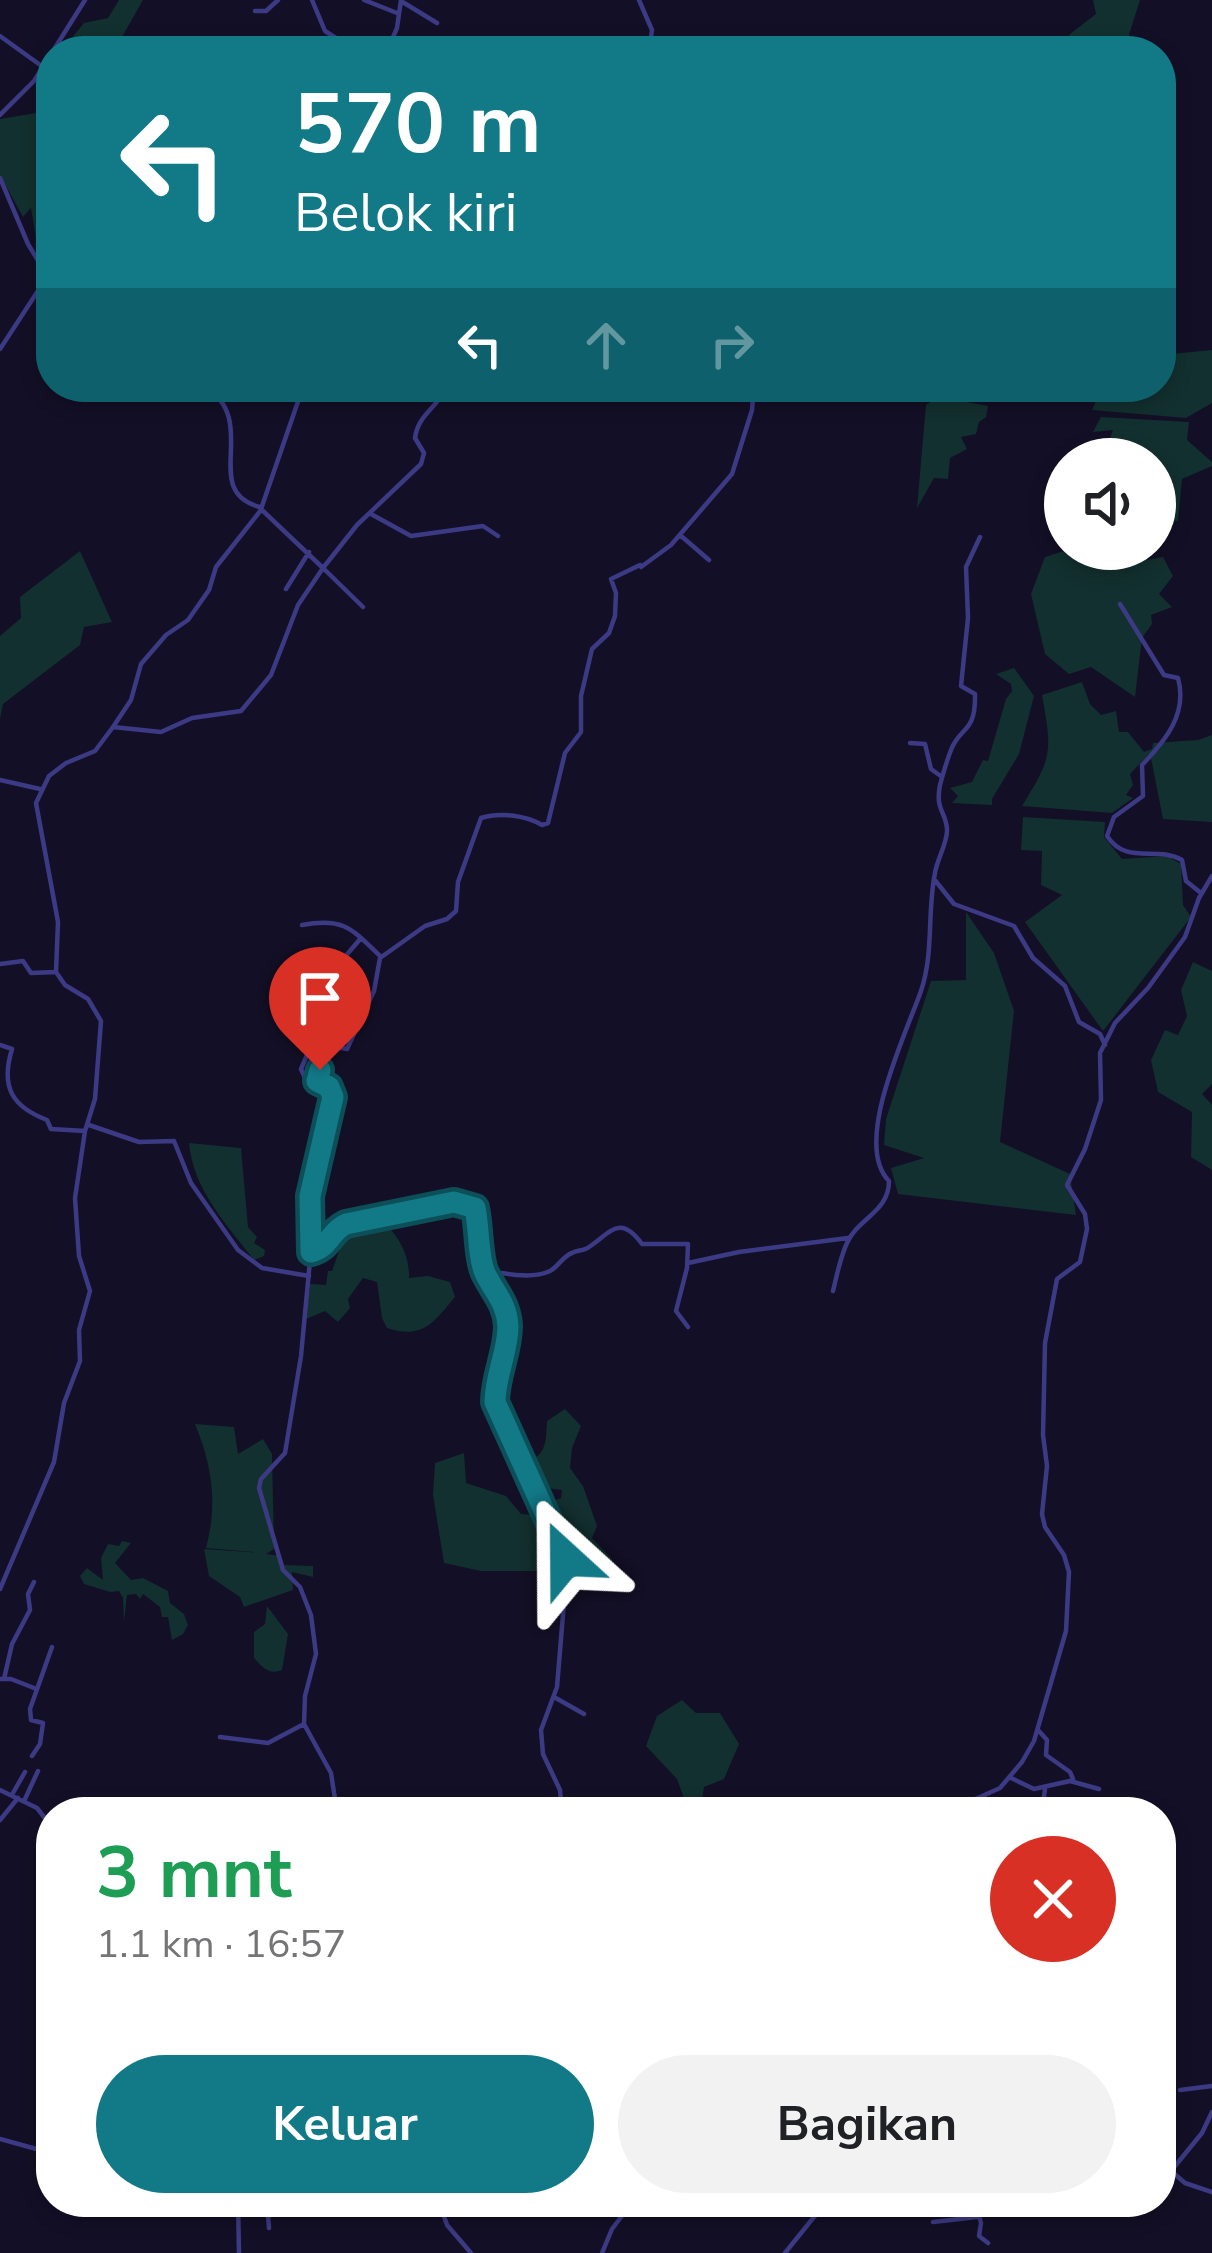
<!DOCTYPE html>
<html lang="id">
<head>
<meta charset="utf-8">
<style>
  body { margin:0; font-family:"Nunito Sans",sans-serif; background:#f2f2f2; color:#202124; height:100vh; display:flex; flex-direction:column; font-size:45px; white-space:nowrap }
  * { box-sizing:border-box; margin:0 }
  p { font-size:39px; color:#757577 }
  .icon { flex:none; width:66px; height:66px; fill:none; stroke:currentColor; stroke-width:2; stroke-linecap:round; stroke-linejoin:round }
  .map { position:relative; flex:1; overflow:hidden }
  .side { position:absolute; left:36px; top:1797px; width:1140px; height:420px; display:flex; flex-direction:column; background:#fff; border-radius:48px; box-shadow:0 6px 18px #0003 }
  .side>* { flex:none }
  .banner { position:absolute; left:36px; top:36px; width:1140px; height:366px; border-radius:48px; box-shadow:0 6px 18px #0003; background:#127987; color:#fff; overflow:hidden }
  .buttons { position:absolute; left:1044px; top:438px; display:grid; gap:24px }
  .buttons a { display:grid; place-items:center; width:132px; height:132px; border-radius:50%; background:#fff; box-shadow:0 6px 18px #0003; font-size:60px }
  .pin { position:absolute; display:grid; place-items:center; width:102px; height:102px; color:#fff; margin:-123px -51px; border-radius:50% 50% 50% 0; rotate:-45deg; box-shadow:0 0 12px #0007 }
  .pin .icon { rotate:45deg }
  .me { position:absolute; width:132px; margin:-66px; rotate:336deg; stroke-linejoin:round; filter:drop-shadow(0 0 9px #0008) }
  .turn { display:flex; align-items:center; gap:42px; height:252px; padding:0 60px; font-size:54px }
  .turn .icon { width:156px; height:156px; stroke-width:2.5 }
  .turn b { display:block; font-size:84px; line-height:102px }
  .lanes { display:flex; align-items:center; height:114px; padding:0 60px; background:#0003; justify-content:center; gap:60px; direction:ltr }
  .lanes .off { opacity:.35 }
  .round { display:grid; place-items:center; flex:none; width:126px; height:126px; border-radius:63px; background:#f2f2f2 }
  .overview { display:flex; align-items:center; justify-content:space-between; height:204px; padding:0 60px }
  h1 { font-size:72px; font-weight:700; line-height:90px; color:#1e9e55 }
  .button { display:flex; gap:24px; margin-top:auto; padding:24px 60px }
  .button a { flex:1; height:138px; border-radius:72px; background:#127987; color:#fff; font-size:48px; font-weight:700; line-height:138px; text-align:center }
  .button a+a { background:#f2f2f2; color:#202124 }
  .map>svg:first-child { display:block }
  .green { fill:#12302f }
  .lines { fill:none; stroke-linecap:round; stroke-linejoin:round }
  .street { stroke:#3d3a85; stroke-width:4.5 }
  .route-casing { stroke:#0c4f58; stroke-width:30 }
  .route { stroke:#127987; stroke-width:21 }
</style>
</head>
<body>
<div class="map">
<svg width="1212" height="2253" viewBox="0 0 1212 2253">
  <rect width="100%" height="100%" fill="#130f26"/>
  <path class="green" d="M119 0H143L114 51H61L84 23 108 18Z
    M1093 0H1140L1128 38 1114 51H1063L1070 34 1096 14Z
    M51 100V179L46 199 51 226V274L38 250 31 208 23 217 0 175V119L36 113Z
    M1212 350V403L1186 418 1092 410 1102 387H1118L1123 400 1129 387H1161V355Z
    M936 387H1003L993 399 945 398 988 406 986 417 979 422 976 434 961 437 967 449 950 458 948 479 934 478 917 508 926 405 935 399 931 397Z
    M1101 417 1189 422 1187 440 1212 462V466L1182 479 1178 521 1155 520V459L1103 457 1113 430 1093 432Z
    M1070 549H1148L1147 560 1163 557 1173 576 1159 594 1172 607 1151 615 1152 624 1142 638 1135 697 1091 667 1069 674 1045 654 1031 594 1045 557Z
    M80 551 112 622 84 627 80 645 3 704 0 719V636L21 618 20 597Z
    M1014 668 1034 696 1019 754 992 799V805L952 803 958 796 950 788 972 782 983 760 988 761 1006 699 1012 691 1011 684 996 674Z
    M1082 682 1090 704 1101 715 1116 711 1119 732H1128L1144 752 1152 749 1153 743 1198 740 1212 735V822L1163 819 1150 753 1130 774 1133 785 1126 795 1133 798 1112 813 1022 806C1053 756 1052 752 1042 695Z
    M1023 817 1105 822 1104 837 1122 859 1167 856 1181 864 1183 905 1191 917 1103 1031 1025 922 1062 895 1041 885 1042 851 1021 850Z
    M966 912 994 953 1014 1011 1000 1142 1070 1174 1076 1215 898 1194 891 1168 924 1158 884 1145 886 1119 931 981 966 980Z
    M1193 962 1212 971V1084L1202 1094 1212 1105V1170L1191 1157 1192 1112 1158 1092 1151 1060 1165 1030 1178 1035 1187 1016 1181 990Z
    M189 1143 241 1148 248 1227 257 1237 254 1243 265 1250 264 1256 254 1260C226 1224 193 1189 189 1143Z
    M378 1218C397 1232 410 1254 409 1278L428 1276 450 1282 455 1297C434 1322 423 1340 387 1328L382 1318 377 1282 363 1278 348 1299 350 1308 338 1322 325 1311 306 1319 310 1284 326 1285 328 1271H332L348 1225Z
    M565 1409 581 1426 572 1448 570 1468 583 1486 597 1526 592 1538 612 1559 613 1579 573 1573 545 1505 561 1498 562 1490 540 1487 526 1461C547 1457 546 1439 547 1421Z
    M195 1424 234 1427 238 1454 263 1439 272 1454 274 1549 266 1554 281 1556 284 1565 313 1566V1577L292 1572 293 1590 244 1607 240 1597 209 1576 204 1549 264 1553 206 1548C218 1502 212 1466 195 1424Z
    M464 1453 466 1483 506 1496 521 1514 534 1515 552 1540 560 1571H481L444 1563 433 1495 435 1463Z
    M122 1541 131 1543 115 1563 131 1580 143 1578 168 1591 170 1603 184 1614 188 1625 183 1634 172 1640 168 1617H162L160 1607 143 1594 140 1599 136 1594 127 1595 124 1622 123 1598 119 1591 110 1592 84 1584 80 1576 87 1568 103 1580 101 1558 108 1544 119 1546Z
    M267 1606 288 1634 282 1670C269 1675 263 1668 254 1658V1632L265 1624Z
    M682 1700 696 1713H720L739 1744 724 1779 704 1787 700 1812H689L677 1779 646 1746 657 1716Z"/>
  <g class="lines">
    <path class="street" d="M312 0 325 31 356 51
      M364 0 397 13
      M639 0 652 30 649 51
      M401 1 437 23
      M255 11H266L278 0
      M0 36 43 67
      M53 51 85 0
      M387 51 397 28 401 0
      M0 115 34 81 51 54
      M0 178 28 244 51 282
      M0 349 47 277
      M206 387C261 423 199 491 260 507
      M371 514 411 536 483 526 498 536
      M680 535 709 560
      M641 567 671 545 732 474 752 410 754 387
      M286 589 309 552
      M1120 604 1164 675 1178 678C1188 714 1165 741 1142 765L1143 796 1114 817 1107 836C1127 866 1156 845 1182 860L1186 881 1201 893
      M363 607 323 568 357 525 421 464 424 453 415 438C418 414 438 408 446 387
      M113 727 131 700 141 664 166 635 188 620 209 590 216 567 261 510
      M910 743 925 744 931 769 942 777
      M0 780 40 789
      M934 879 954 904 1014 926 1033 958 1065 986 1079 1022 1100 1034 1105 1045
      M302 925C344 917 352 929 381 957
      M0 964 23 961 31 973 56 972
      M332 972 361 938
      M0 1045 12 1049C0 1088 13 1107 47 1120L51 1129 85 1131
      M317 1081 331 1046 347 1049 374 991 380 958 425 926 447 919 456 911 458 882 481 818C499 812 525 815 542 825L548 823 565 753 581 732V696L592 649 609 633 615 616 616 593 611 579 640 565
      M89 1125 139 1142 174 1141 191 1183 238 1250 262 1268 309 1276
      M311 1253 323 1249 337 1230 347 1224 454 1201 476 1210 483 1270C503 1273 531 1280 550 1271 558 1267 563 1256 572 1253 577 1250 584 1251 589 1247 611 1232 620 1214 642 1244H688L687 1268 676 1311 688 1327
      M688 1263 739 1252 848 1238
      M483 1270 499 1293 507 1319 495 1404 567 1566 557 1687 541 1730 543 1754 560 1790 562 1812
      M833 1291C837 1275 840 1258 847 1243 858 1218 889 1212 889 1181 852 1144 906 1034 921 991 934 953 927 912 935 873 937 859 948 842 947 829 946 812 935 810 940 785 943 774 947 760 951 750 960 726 976 734 975 694L961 686 968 618 966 567 980 537
      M0 1589 54 1462 64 1403 80 1361 79 1330 90 1291 79 1256 75 1198 85 1131 95 1099 101 1021 88 999 65 985 56 972 58 922 36 803 49 776 66 763 95 751 113 727 161 732 192 718 241 711 271 675 298 605 323 568 261 509 303 387
      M0 1679H11L34 1688
      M4 1679 12 1644 30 1610 28 1594 34 1582
      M554 1697 584 1714
      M1038 1730 1047 1740 1046 1755 1070 1772 1073 1779
      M220 1737 268 1743 304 1724
      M32 1756 40 1744 43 1723 31 1720 30 1709 52 1647
      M1011 1778 1034 1789 1070 1781 1099 1789
      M0 1790 37 1808 51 1826
      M13 1793 25 1772
      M25 1799 38 1771
      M337 1812 331 1773 304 1724 305 1696 316 1654 311 1615 300 1587 283 1570 259 1488 261 1479 285 1453 301 1356 311 1250 310 1196 333 1097 329 1087 305 1078 301 1069 337 985
      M708 1812 709 1807
      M947 1812 1000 1788 1022 1762 1034 1741 1066 1631 1069 1572 1064 1555 1045 1527 1042 1514 1047 1466 1043 1435 1045 1343 1057 1279 1080 1262 1087 1229 1085 1214 1067 1185 1085 1149 1101 1100 1100 1053 1115 1023 1148 988 1185 937 1199 898 1212 876
      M1042 1812 1045 1789
      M0 1820 18 1798
      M1180 2090 1212 2086
      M1212 2112 1202 2133 1171 2171 1185 2183 1212 2192
      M0 2139 40 2150 51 2157
      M1161 2191 1172 2174
      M238 2202 239 2253
      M267 2202 269 2228
      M439 2202 447 2225 471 2253
      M975 2202 981 2223 979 2236 988 2243
      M1153 2203 1154 2202
      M933 2222 977 2217
      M602 2253 612 2229 628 2208V2202
      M785 2253 826 2202"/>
  </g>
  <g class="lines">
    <defs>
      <path id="route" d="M320 1070 317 1081 329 1087 333 1097 310 1196 311 1252C329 1248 330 1231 346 1224L454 1202 475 1208C479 1225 478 1258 485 1273 494 1292 507 1303 508 1326 508 1352 495 1376 495 1402L566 1559"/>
    </defs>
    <use href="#route" class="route-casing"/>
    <use href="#route" class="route"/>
  </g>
</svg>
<div class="buttons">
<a><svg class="icon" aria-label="sound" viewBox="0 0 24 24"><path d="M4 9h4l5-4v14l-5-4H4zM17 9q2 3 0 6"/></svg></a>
</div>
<div class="pin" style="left:320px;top:1070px;background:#d93025"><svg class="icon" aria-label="arrive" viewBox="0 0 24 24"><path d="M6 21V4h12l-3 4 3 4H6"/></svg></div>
<svg class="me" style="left:566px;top:1559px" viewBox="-20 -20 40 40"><path d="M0-17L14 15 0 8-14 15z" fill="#127987" stroke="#fff" stroke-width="4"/></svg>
<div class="banner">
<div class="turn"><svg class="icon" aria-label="left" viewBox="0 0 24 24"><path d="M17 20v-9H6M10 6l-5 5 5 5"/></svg><div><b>570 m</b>Belok kiri</div></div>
<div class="lanes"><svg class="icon" aria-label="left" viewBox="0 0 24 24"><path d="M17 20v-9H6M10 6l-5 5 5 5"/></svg><svg class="icon off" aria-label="ahead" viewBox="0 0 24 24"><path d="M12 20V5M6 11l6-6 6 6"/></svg><svg class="icon off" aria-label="right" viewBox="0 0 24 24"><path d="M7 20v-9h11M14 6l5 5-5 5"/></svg></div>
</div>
<section class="side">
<div class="overview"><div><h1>3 mnt</h1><p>1.1 km · 16:57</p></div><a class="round" style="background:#d93025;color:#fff"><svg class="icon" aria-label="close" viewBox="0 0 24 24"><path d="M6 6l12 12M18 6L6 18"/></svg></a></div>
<div class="button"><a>Keluar</a><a>Bagikan</a></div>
</section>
</div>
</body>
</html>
